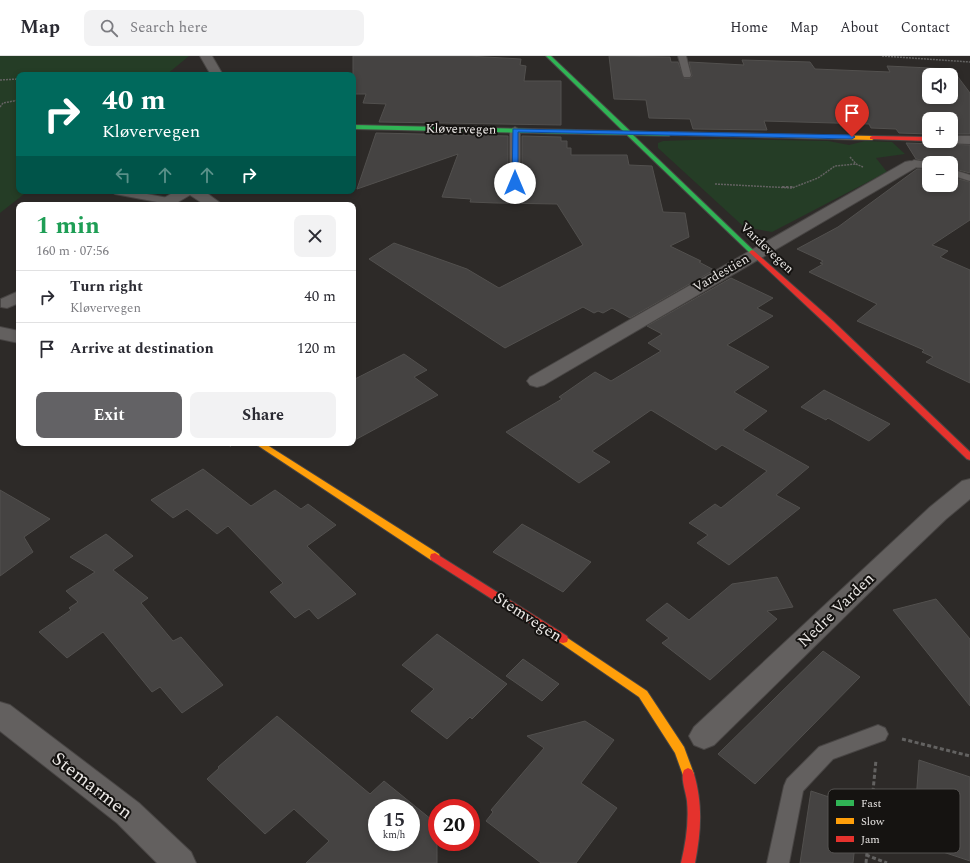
<!DOCTYPE html>
<html lang="en">
<head>
<meta charset="utf-8">
<style>
  body { margin:0; font-family:Spectral,serif; background:#f2f2f3; color:#2b2b33; height:100vh; display:flex; flex-direction:column; font-size:15px; white-space:nowrap }
  * { box-sizing:border-box; margin:0 }
  p { font-size:13px; color:#7c7c81 }
  .icon { flex:none; width:22px; height:22px; fill:none; stroke:currentColor; stroke-width:2; stroke-linecap:round; stroke-linejoin:round }
  .map { position:relative; flex:1; overflow:hidden }
  .drawer { position:absolute; left:16px; top:146px; width:340px; height:244px; display:flex; flex-direction:column; background:#fff; border-radius:8px; box-shadow:0 2px 6px #0003 }
  .drawer>* { flex:none }
  .banner { position:absolute; left:16px; top:16px; width:340px; height:122px; border-radius:8px; box-shadow:0 2px 6px #0003; background:#00695c; color:#fff; overflow:hidden }
  .controls { position:absolute; left:922px; top:12px; display:grid; gap:8px }
  .controls a { display:grid; place-items:center; width:36px; height:36px; border-radius:8px; background:#fff; box-shadow:0 2px 6px #0003; font-size:20px }
  .speed { position:absolute; left:368px; top:743px; display:flex; gap:8px; font-size:20px; font-weight:700; text-align:center }
  .speed>* { display:grid; place-content:center; width:52px; height:52px; border-radius:50%; background:#fff; box-shadow:0 2px 6px #0003; line-height:1 }
  .speed small { font-size:10px; font-weight:400 }
  .speed .limit { border:6px solid #d22; background:#fff; color:#111 }
  .pin { position:absolute; display:grid; place-items:center; width:34px; height:34px; color:#fff; margin:-41px -17px; border-radius:50% 50% 50% 0; rotate:-45deg; box-shadow:0 0 4px #0007 }
  .pin .icon { rotate:45deg }
  .me { position:absolute; width:44px; margin:-22px; rotate:0deg; stroke-linejoin:round; filter:drop-shadow(0 0 3px #0008) }
  .turn { display:flex; align-items:center; gap:14px; height:84px; padding:0 20px; font-size:18px }
  .turn .icon { width:52px; height:52px; stroke-width:2.5 }
  .turn b { display:block; font-size:28px; line-height:34px }
  .lanes { display:flex; align-items:center; height:38px; padding:0 20px; background:#0003; justify-content:center; gap:20px; direction:ltr }
  .lanes .off { opacity:.35 }
  .round { display:grid; place-items:center; flex:none; width:42px; height:42px; border-radius:8px; background:#f2f2f3 }
  .headline { display:flex; align-items:center; justify-content:space-between; height:68px; padding:0 20px }
  h1 { font-size:24px; font-weight:700; line-height:30px; color:#1e9e55 }
  .primary-button { display:flex; gap:8px; margin-top:auto; padding:8px 20px }
  .primary-button a { flex:1; height:46px; border-radius:8px; background:#636265; color:#fff; font-size:16px; font-weight:700; line-height:46px; text-align:center }
  .primary-button a+a { background:#f2f2f3; color:#2b2b33 }
  ul { padding:0; list-style:none }
  li { display:flex; align-items:center; gap:12px; height:52px; padding:0 20px; border-top:1px solid #e1e1e2 }
  li div { flex:1 }
  li b { display:block; font-size:15px }
  li em { font-style:normal }
  header { display:flex; align-items:center; gap:24px; box-sizing:border-box; height:56px; padding:0 20px; background:#fff; border-bottom:1px solid #e1e1e2 }
  header strong { font-size:19px }
  nav { display:flex; gap:22px; margin-inline-start:auto; font-size:14px }
  .search { width:280px; height:36px; background:#f2f2f3; display:flex; align-items:center; gap:10px; box-sizing:border-box; padding:0 14px; border-radius:8px; color:#7c7c81; font-size:15px }
  .map>svg:first-child { display:block }
  .green { fill:#253d26 }
  .building { fill:#454342; stroke:#52504e; fill-rule:evenodd }
  .lines { fill:none; stroke-linecap:round; stroke-linejoin:round }
  .lane-casing { stroke:#484544; stroke-width:2 }
  .street-casing { stroke:#484544; stroke-width:2 }
  .fast-casing { stroke:#484544; stroke-width:2 }
  .slow-casing { stroke:#484544; stroke-width:2 }
  .jam-casing { stroke:#484544; stroke-width:2 }
  .path-far3 { stroke:#636261; stroke-width:1.5; stroke-dasharray:2 1; stroke-linecap:butt }
  .path-far2 { stroke:#636261; stroke-width:2; stroke-dasharray:2.5 1.5; stroke-linecap:butt }
  .path-far1 { stroke:#636261; stroke-width:2.5; stroke-dasharray:3 2; stroke-linecap:butt }
  .path { stroke:#636261; stroke-width:3; stroke-dasharray:4 2.5; stroke-linecap:butt }
  .lane { fill:#63605f; fill-rule:evenodd }
  .street { fill:#63605f; fill-rule:evenodd }
  .fast { fill:#30b455; fill-rule:evenodd }
  .slow { fill:#ff9f0a; fill-rule:evenodd }
  .jam { fill:#e5322d; fill-rule:evenodd }
  .route { fill:#1a73e8; stroke:#114b97 }
  .labels { text-anchor:middle; dominant-baseline:central; stroke-width:4; stroke-linejoin:round; paint-order:stroke }
  .far-street-label { font-size:13px; fill:#eae7e5; stroke:#151311 }
  .street-label { font-size:16px; fill:#eae7e5; stroke:#151311 }
  .near-street-label { font-size:19px; fill:#eae7e5; stroke:#151311 }
  .key { fill:#151311; stroke:#555351; stroke-width:1 }
  .key-label { font-size:11px; fill:#eae7e5 }
</style>
</head>
<body>
<header>
<strong>Map</strong>
<div class="search"><svg class="icon" aria-label="search" viewBox="0 0 24 24"><circle cx="10" cy="10" r="6"/><path d="M15 15l6 6"/></svg>Search here</div>
<nav><a>Home</a><a>Map</a><a>About</a><a>Contact</a></nav>
</header>
<div class="map">
<svg width="970" height="807" viewBox="0 0 970 807">
  <rect width="100%" height="100%" fill="#2d2a28"/>
  <path class="green" d="M0 0H189L166 19H19V135H28L0 157Z
    M720 83 828 85 849 89 865 85 892 86 905 98 876 102 887 116 772 176 744 171 658 92V87L663 85Z"/>
  <path class="building" d="M353 0H468L521 3 520 9 526 10 524 25H561V69L379 66 386 48 363 47 366 38H353Z
    M609 0 670 1 671 6H678L684 22H690L692 20 689 6 744 9 742 4 810 6 815 13 890 16 887 10 952 13 970 37V78H951V63H929V78L899 77 896 73 871 72 869 68 764 65 767 74 693 73 690 63 649 62 646 44 614 43ZM929 19H951V41H929Z
    M376 77 508 80V127L514 131 522 127V80L561 81V85H567V92H571V99H627L629 109 652 110 663 156 685 157 689 181 670 190 701 205 699 206 714 214 630 262 612 252 603 257 598 255 594 257 583 251 505 292 369 203 394 187 467 213 499 232 583 189 557 148 496 147 470 146 471 143 442 141 458 98 357 133Z
    M935 85H944L946 88 970 89V117L951 112V107H934L916 103 906 87 934 88Z
    M917 113H929V129H951V121L970 126V164L932 189 948 195 940 201 970 214V327L926 306 933 301 922 296 924 294 857 265 877 248 809 216 823 208 820 207 823 205 797 193 838 171Z
    M731 222 773 242 757 252 773 260 727 289 769 311 734 336 767 355 743 374 809 411 776 439 800 452 729 509 697 487 708 479 689 467 715 448 721 452 767 415 722 389 716 394 651 354 592 395 610 406 579 427 506 376 562 343 559 341 595 316 611 325 661 295 648 287 662 278 647 270Z
    M404 298 427 314 414 321 438 339 353 385V324Z
    M824 334 890 368 869 385 828 362 826 364 801 351Z
    M203 413 251 450 275 434 301 453 308 448 336 469 307 490 356 538 318 563 309 553 295 562 270 536 283 527 228 470 217 478 187 453 173 462 151 444Z
    M0 434 50 463 24 481 33 496 0 520Z
    M522 468 591 506 563 536 493 496Z
    M106 478 133 500 113 514 148 542 141 547 173 585 181 581 223 629 182 657 160 631 152 636 103 576 67 602 39 576 71 554 69 552 78 546 66 535 95 516 70 501Z
    M777 521 793 551 767 555 777 563 710 624 662 587 669 582 646 564 667 547 689 564 732 528Z
    M936 543 970 583V650L893 554Z
    M437 578 507 628 472 663 470 661 447 683 411 655 434 633 402 609Z
    M823 595 860 621 755 728 718 698Z
    M523 603 559 628 542 645 506 620Z
    M277 660 370 738 384 725 437 768V807H306L329 785 294 753 265 778 207 723 219 712 218 711ZM377 752H411V786H377Z
    M585 665 614 684 581 727 617 752 576 807H541L486 765 493 756 491 754 544 692 527 680Z
    M919 704 970 721V805L913 786Z
    M811 735 859 751 853 807H800Z"/>
  <g class="lines">
    <defs>
      <path id="lane" d="M678 0H686L691 19 690 21H684L683 19Z
        M515 71 520 74V127L515 130 510 127V74Z
        M914 104 933 107H929V112L907 111 905 109Z
        M951 113 970 119V125L951 119Z
        M110 135H131L168 142 173 145 168 148 115 138Z
        M878 669 885 672 888 678 885 684 833 703 803 735 789 807H767L784 730 787 723 819 691Z"/>
      <path id="street" d="M200 0H212L223 19H211Z
        M951 80H970V88L946 87 945 85H951Z
        M910 105 915 106 917 109 915 112 544 329 537 331 530 329 527 325 530 321 905 106Z
        M176 135H204L223 149H205L190 139 173 149H154L157 146Z
        M19 235V247L7 252 1 251V243Z
        M0 271 19 275V287L0 283Z
        M970 423V443L946 463 878 528 714 689 704 693 694 689 689 680 694 671 930 451 962 425Z
        M0 646 10 649 139 747 191 796 196 807H157L117 767 0 675Z"/>
      <path id="fast" d="M546 0H551L630 75 671 77 672 78 669 80 633 79 754 195V197H750L627 79 353 73V69L623 75Z"/>
      <path id="slow" d="M669 76 872 80 875 82 872 84 667 79 666 78Z
        M254 387H264L439 498 440 501 439 504H431Z
        M563 579 647 635 684 691 694 718 692 722 688 724 684 722 675 697 639 641 559 586 558 583 559 580Z"/>
      <path id="jam" d="M872 80 929 81V85L870 83V81Z
        M752 194 754 195 833 265 970 396V404L967 403 827 269 750 197 749 196Z
        M435 497 567 580 568 583 567 586 563 587 559 586 431 504 430 501 431 498Z
        M688 712 692 714 694 718C703 749 701 776 695 807H681C686 786 689 766 687 745 686 736 680 722 684 714Z"/>
    </defs>
    <use href="#lane" class="lane-casing"/>
    <use href="#street" class="street-casing"/>
    <use href="#fast" class="fast-casing"/>
    <use href="#slow" class="slow-casing"/>
    <use href="#jam" class="jam-casing"/>
    <path class="path-far3" d="M882 0 970 6
      M0 24 19 23
      M0 51 3 47 19 44
      M850 101 856 108 863 111
      M715 128 792 132 818 122 835 110 856 108"/>
    <path class="path-far2" d="M782 131H793"/>
    <path class="path-far1" d="M226 387 231 390"/>
    <path class="path" d="M902 683 970 700
      M866 799 887 807
      M866 807 876 704"/>
    <use href="#lane" class="lane"/>
    <use href="#street" class="street"/>
    <use href="#fast" class="fast"/>
    <use href="#slow" class="slow"/>
    <use href="#jam" class="jam"/>
  </g>
  <path class="route" d="M513 73 852 79 855 81 852 83 518 76V127L515 129 512 127Z"/>
  <g class="labels">
    <g class="far-street-label">
      <text transform="translate(461 73) rotate(1)">Kløvervegen</text>
      <text transform="translate(767 192) rotate(43)">Vardevegen</text>
      <text transform="translate(721 217) rotate(-30)">Vardestien</text>
    </g>
    <g class="street-label">
      <text transform="translate(836 554) rotate(-44)">Nedre Varden</text>
      <text transform="translate(528 561) rotate(33)">Stemvegen</text>
    </g>
    <g class="near-street-label">
      <text transform="translate(92 730) rotate(38)">Stemarmen</text>
    </g>
  </g>
  <rect x="828" y="733" width="132" height="64" rx="6" class="key"/>
  <rect x="836" y="744" width="18" height="6" fill="#30b455"/>
  <rect x="836" y="762" width="18" height="6" fill="#ff9f0a"/>
  <rect x="836" y="780" width="18" height="6" fill="#e5322d"/>
  <g class="key-label">
    <text x="861" y="751">Fast</text>
    <text x="861" y="769">Slow</text>
    <text x="861" y="787">Jam</text>
  </g>
</svg>
<div class="controls">
<a><svg class="icon" aria-label="sound" viewBox="0 0 24 24"><path d="M4 9h4l5-4v14l-5-4H4zM17 9q2 3 0 6"/></svg></a>
<a>+</a>
<a>−</a>
</div>
<div class="speed"><div>15<small>km/h</small></div><div class="limit">20</div></div>
<div class="pin" style="left:852px;top:81px;background:#d93025"><svg class="icon" aria-label="arrive" viewBox="0 0 24 24"><path d="M6 21V4h12l-3 4 3 4H6"/></svg></div>
<svg class="me" style="left:515px;top:127px" viewBox="-20 -20 40 40"><circle r="19" fill="#fff"/><path d="M0-13L10 11 0 6-10 11z" fill="#1a73e8"/></svg>
<div class="banner">
<div class="turn"><svg class="icon" aria-label="right" viewBox="0 0 24 24"><path d="M7 20v-9h11M14 6l5 5-5 5"/></svg><div><b>40 m</b>Kløvervegen</div></div>
<div class="lanes"><svg class="icon off" aria-label="left" viewBox="0 0 24 24"><path d="M17 20v-9H6M10 6l-5 5 5 5"/></svg><svg class="icon off" aria-label="ahead" viewBox="0 0 24 24"><path d="M12 20V5M6 11l6-6 6 6"/></svg><svg class="icon off" aria-label="ahead" viewBox="0 0 24 24"><path d="M12 20V5M6 11l6-6 6 6"/></svg><svg class="icon" aria-label="right" viewBox="0 0 24 24"><path d="M7 20v-9h11M14 6l5 5-5 5"/></svg></div>
</div>
<section class="drawer">
<div class="headline"><div><h1>1 min</h1><p>160 m · 07:56</p></div><a class="round"><svg class="icon" aria-label="close" viewBox="0 0 24 24"><path d="M6 6l12 12M18 6L6 18"/></svg></a></div>
<ul>
<li><svg class="icon" aria-label="right" viewBox="0 0 24 24"><path d="M7 20v-9h11M14 6l5 5-5 5"/></svg><div><b>Turn right</b><p>Kløvervegen</p></div><em>40 m</em></li>
<li><svg class="icon" aria-label="arrive" viewBox="0 0 24 24"><path d="M6 21V4h12l-3 4 3 4H6"/></svg><div><b>Arrive at destination</b></div><em>120 m</em></li>
</ul>
<div class="primary-button"><a>Exit</a><a>Share</a></div>
</section>
</div>
</body>
</html>
